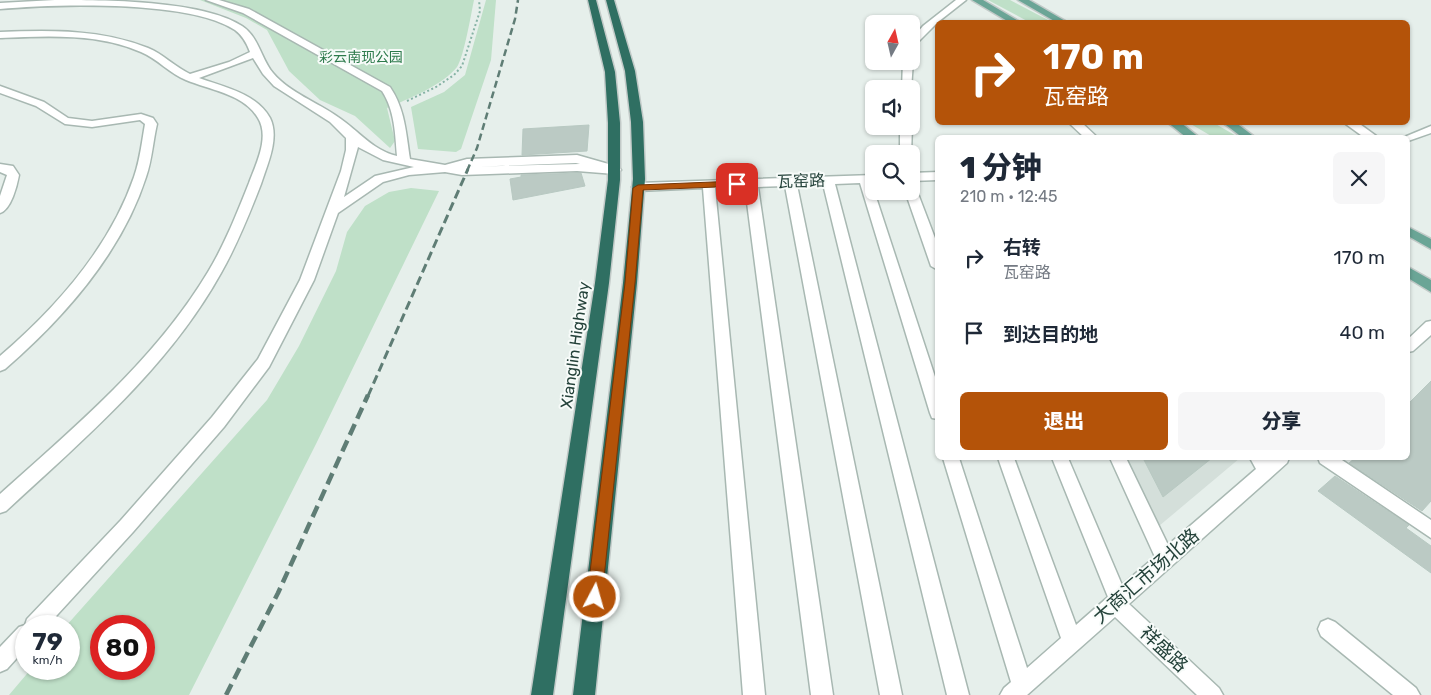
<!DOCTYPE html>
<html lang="zh">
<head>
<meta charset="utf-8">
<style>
  body { margin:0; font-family:Rubik,"Noto Sans SC",sans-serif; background:#f6f6f7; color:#1f2937; height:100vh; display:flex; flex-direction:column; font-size:19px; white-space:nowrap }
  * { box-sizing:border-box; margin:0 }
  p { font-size:16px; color:#747a83 }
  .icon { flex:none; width:28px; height:28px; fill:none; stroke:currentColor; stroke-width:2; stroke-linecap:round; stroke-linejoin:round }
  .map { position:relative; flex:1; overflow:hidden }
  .details { position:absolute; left:935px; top:135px; width:475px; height:325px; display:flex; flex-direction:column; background:#fff; border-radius:8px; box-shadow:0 1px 4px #0004 }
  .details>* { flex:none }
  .hud { position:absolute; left:935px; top:20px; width:475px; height:105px; border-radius:8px; box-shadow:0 1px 4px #0004; background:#b45309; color:#fff; overflow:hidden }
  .needle { width:32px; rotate:8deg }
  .fabs { position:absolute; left:865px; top:15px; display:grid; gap:10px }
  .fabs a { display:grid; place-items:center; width:55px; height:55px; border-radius:8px; background:#fff; box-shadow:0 1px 4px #0004; font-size:25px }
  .speed { position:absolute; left:15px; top:615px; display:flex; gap:10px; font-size:25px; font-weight:700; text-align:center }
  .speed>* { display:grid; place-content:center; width:65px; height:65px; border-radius:50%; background:#fff; box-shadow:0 1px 4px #0004; line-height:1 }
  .speed small { font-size:12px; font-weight:400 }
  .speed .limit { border:8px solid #d22; background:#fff; color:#111 }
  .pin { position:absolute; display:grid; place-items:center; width:42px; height:42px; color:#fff; margin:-21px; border-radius:10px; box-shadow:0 2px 8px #0006 }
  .me { position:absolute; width:55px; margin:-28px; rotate:6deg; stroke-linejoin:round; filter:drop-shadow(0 0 4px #0008) }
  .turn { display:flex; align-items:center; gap:18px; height:105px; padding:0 25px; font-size:22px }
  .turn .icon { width:65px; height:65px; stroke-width:2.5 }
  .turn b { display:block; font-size:35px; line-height:42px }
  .round { display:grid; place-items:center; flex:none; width:52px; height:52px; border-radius:8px; background:#f6f6f7 }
  .headline { display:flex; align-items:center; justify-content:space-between; height:85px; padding:0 25px }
  h1 { font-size:30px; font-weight:800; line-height:38px }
  .primary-button { display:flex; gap:10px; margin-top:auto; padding:10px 25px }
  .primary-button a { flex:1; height:58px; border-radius:8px; background:#b45309; color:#fff; font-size:20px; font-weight:800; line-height:58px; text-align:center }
  .primary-button a+a { background:#f6f6f7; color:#1f2937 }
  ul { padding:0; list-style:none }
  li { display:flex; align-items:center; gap:15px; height:75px; padding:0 25px }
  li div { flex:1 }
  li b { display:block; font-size:19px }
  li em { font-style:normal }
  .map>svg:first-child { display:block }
  .built { fill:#d4dfda }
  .green { fill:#bfe0c8; fill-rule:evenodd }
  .building { fill:#bbcac4; stroke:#b8c9c2 }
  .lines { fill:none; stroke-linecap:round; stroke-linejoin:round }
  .minor-casing { stroke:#a8b8b2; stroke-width:3 }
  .major-casing { stroke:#c2cac8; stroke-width:3 }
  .highway-casing { stroke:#c2cac8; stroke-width:3 }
  .path { stroke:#86b3a5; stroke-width:2; stroke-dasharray:2 2.5; stroke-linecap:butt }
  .minor { fill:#fff; fill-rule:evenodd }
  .major { fill:#6aa596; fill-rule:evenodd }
  .highway { fill:#2f6f62; fill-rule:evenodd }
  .rail-far2 { stroke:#5f7d75; stroke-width:2.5; stroke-dasharray:7 4; stroke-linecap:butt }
  .rail-far1 { stroke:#5f7d75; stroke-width:3; stroke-dasharray:9 4.5; stroke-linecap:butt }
  .rail { stroke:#5f7d75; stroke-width:4.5; stroke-dasharray:12 6; stroke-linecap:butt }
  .route { fill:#b45309; stroke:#753606 }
  .labels { text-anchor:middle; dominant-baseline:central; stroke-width:4; stroke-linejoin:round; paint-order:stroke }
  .far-park-label { font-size:14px; fill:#2d7a4b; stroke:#f7fbf9 }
  .street-label { font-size:16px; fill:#24423a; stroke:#f7fbf9 }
  .near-street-label { font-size:19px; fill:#24423a; stroke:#f7fbf9 }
</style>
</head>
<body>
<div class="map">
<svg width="1431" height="695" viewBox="0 0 1431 695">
  <rect width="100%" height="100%" fill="#e6efeb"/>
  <path class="built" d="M1127 458H1240L1159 526Z"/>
  <path class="green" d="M200 0H474C471 14 464 57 457 67 443 85 408 99 387 108L395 141 390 148 355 116 320 100 289 71 267 30 246 18Z
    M486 0H496L491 60 461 149 456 152 418 149 411 107 444 92 465 75Z
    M988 0H1010L1052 22H1029Z
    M1189 123H1214L1238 137H1213Z
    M411 188 439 191 316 444 189 695H9L31 669H69V626H66L267 400 299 346 336 271 347 232 365 206 389 192ZM144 626V669H101V626Z"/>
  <path class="building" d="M589 125 587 151 522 155 523 129Z
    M581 173 585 186 513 200 510 179 521 177V175Z
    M1431 381V501L1422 511 1349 463 1355 458H1408V404Z
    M1143 458H1212L1163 497Z
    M1335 476 1409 525 1406 528 1431 546V573L1318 491Z"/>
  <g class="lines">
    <defs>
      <path id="minor" d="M55 0C103 0 202 0 242 26 259 37 261 59 273 73 290 93 317 102 338 117 359 131 372 150 397 156 395 134 395 111 382 91L243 13 206 0H219L249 9 390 87C405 109 406 133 410 159L445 165 467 159 577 155 619 167 621 170 615 174 577 171 462 175 445 172 409 175 383 182 338 213 314 280 269 367 224 427 133 532 47 626H26V648L7 669 0 672V647L19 627 25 625 27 619 121 520 212 417 258 359 300 280 341 171 346 150V138L330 122 274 86 263 74 253 58 199 78C224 87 256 93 270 118 280 138 267 165 261 184 249 215 237 245 221 273 169 367 84 439 6 511L0 513V494C75 427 156 359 208 272 225 244 237 213 249 183 256 164 270 137 258 118 244 94 210 90 186 80 170 74 158 59 141 52 97 33 47 36 0 38V32C50 30 101 29 148 48 163 54 175 67 190 74L229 62 250 52C247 44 243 36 235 30 189 0 56 4 0 9V3ZM358 147 383 160 414 167 375 176 344 197ZM576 163 580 164 464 167H467Z
        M956 0H966L938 22 911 49V40L923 26Z
        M911 59 913 61 911 90 902 89 903 61H911Z
        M0 86 44 102 68 118 92 121 141 114 153 118 157 124C153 141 152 160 146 177 122 252 64 318 5 369L0 371V356C55 309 110 247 134 177 140 160 142 141 145 124L140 120 92 127 65 124 36 106 0 93Z
        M1068 122H1081L1098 138H1085Z
        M1343 122H1357L1379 138H1365Z
        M900 126H912L911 155 900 154Z
        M1431 126V133L1408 141V138H1402Z
        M0 164 13 166 19 175C17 186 11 210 0 213V196L7 175 0 172Z
        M938 172V180L911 181V173Z
        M874 175V191L938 386V419L932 418 930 413 860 183 835 184 969 695H947L823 184 797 185 902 695H880L785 186 758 187 833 695H811L745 187 715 188 765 695H743L703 188 638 191 632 187 638 183Z
        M911 187 917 191 938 246V270L931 266 905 191H911Z
        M1431 321V335L1413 351 1408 352V339L1426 322Z
        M943 458H959L1027 668 1061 638 998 458H1014L1076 625 1108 597 1052 458H1068L1122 585 1155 557 1110 458H1126L1168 545 1256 469 1250 458H1289L1287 463 1129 604 1219 688 1223 695H1197L1115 617 1027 695H1000L1004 688 1011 682Z
        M1318 458H1339L1431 520V538L1320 463Z
        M1328 619 1335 622 1416 688 1420 695H1393L1321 636 1318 629 1321 622Z"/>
      <path id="major" d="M972 0H983L1020 22H1009Z
        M1018 0H1029L1067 22H1056Z
        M1167 122H1180L1200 138H1187Z
        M1222 122H1235L1256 138H1243Z
        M1408 227 1431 239V249L1408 236Z
        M1408 267 1431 280V292L1408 278Z"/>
      <path id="highway" d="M588 0H596L615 72 620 123V180L609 283 553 695H531L595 283 608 180V123L605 72Z
        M606 0H614L635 71 643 122 645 179 637 283 595 695H573L623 283 633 179 631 122 625 71Z"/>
    </defs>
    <use href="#minor" class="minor-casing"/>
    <use href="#major" class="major-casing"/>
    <use href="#highway" class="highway-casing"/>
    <path class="path" d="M407 101 436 87 454 75 462 66 480 11 479 0"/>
    <use href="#minor" class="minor"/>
    <use href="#major" class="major"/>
    <use href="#highway" class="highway"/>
    <path class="rail-far2" d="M467 171 477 148 515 19 518 0"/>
    <path class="rail-far1" d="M368 396 468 169"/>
    <path class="rail" d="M226 695 278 593 368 395"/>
  </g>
  <path class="route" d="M737 181 742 184 741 186 643 190 635 283 602 597 600 602 595 604 589 602 587 597 625 283 633 188 638 185Z"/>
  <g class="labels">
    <g class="far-park-label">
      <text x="361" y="57">彩云南现公园</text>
    </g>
    <g class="street-label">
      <text transform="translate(801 181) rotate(-2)">瓦窑路</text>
      <text transform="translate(575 345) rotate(-82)">Xianglin Highway</text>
    </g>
    <g class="near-street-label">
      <text transform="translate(1146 576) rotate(-41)">大商汇市场北路</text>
      <text transform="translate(1164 649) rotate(43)">祥盛路</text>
    </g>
  </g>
</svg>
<div class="fabs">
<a><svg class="needle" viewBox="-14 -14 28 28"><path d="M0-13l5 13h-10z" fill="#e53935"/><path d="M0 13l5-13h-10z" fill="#747a83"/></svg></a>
<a><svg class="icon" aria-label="sound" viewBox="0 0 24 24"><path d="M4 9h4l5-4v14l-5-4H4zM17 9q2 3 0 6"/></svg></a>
<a><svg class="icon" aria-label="search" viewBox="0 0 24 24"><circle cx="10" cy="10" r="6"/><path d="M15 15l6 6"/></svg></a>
</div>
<div class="speed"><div>79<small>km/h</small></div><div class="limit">80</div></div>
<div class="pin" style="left:737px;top:184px;background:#d93025"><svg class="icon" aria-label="arrive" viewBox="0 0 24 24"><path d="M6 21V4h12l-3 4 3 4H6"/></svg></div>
<svg class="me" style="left:595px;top:597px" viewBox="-20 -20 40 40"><circle r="17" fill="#b45309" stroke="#fff" stroke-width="3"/><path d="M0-11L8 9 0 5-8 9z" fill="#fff"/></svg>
<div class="hud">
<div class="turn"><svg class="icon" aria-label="right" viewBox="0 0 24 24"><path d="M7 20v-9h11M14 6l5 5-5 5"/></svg><div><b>170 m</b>瓦窑路</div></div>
</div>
<section class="details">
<div class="headline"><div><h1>1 分钟</h1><p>210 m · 12:45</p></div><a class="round"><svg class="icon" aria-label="close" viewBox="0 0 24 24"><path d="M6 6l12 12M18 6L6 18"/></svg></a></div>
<ul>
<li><svg class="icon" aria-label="right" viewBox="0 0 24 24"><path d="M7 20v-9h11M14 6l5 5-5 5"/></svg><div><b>右转</b><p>瓦窑路</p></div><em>170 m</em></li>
<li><svg class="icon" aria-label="arrive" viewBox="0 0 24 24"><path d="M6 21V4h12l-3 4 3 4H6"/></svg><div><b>到达目的地</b></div><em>40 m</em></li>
</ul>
<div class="primary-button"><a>退出</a><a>分享</a></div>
</section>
</div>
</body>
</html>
